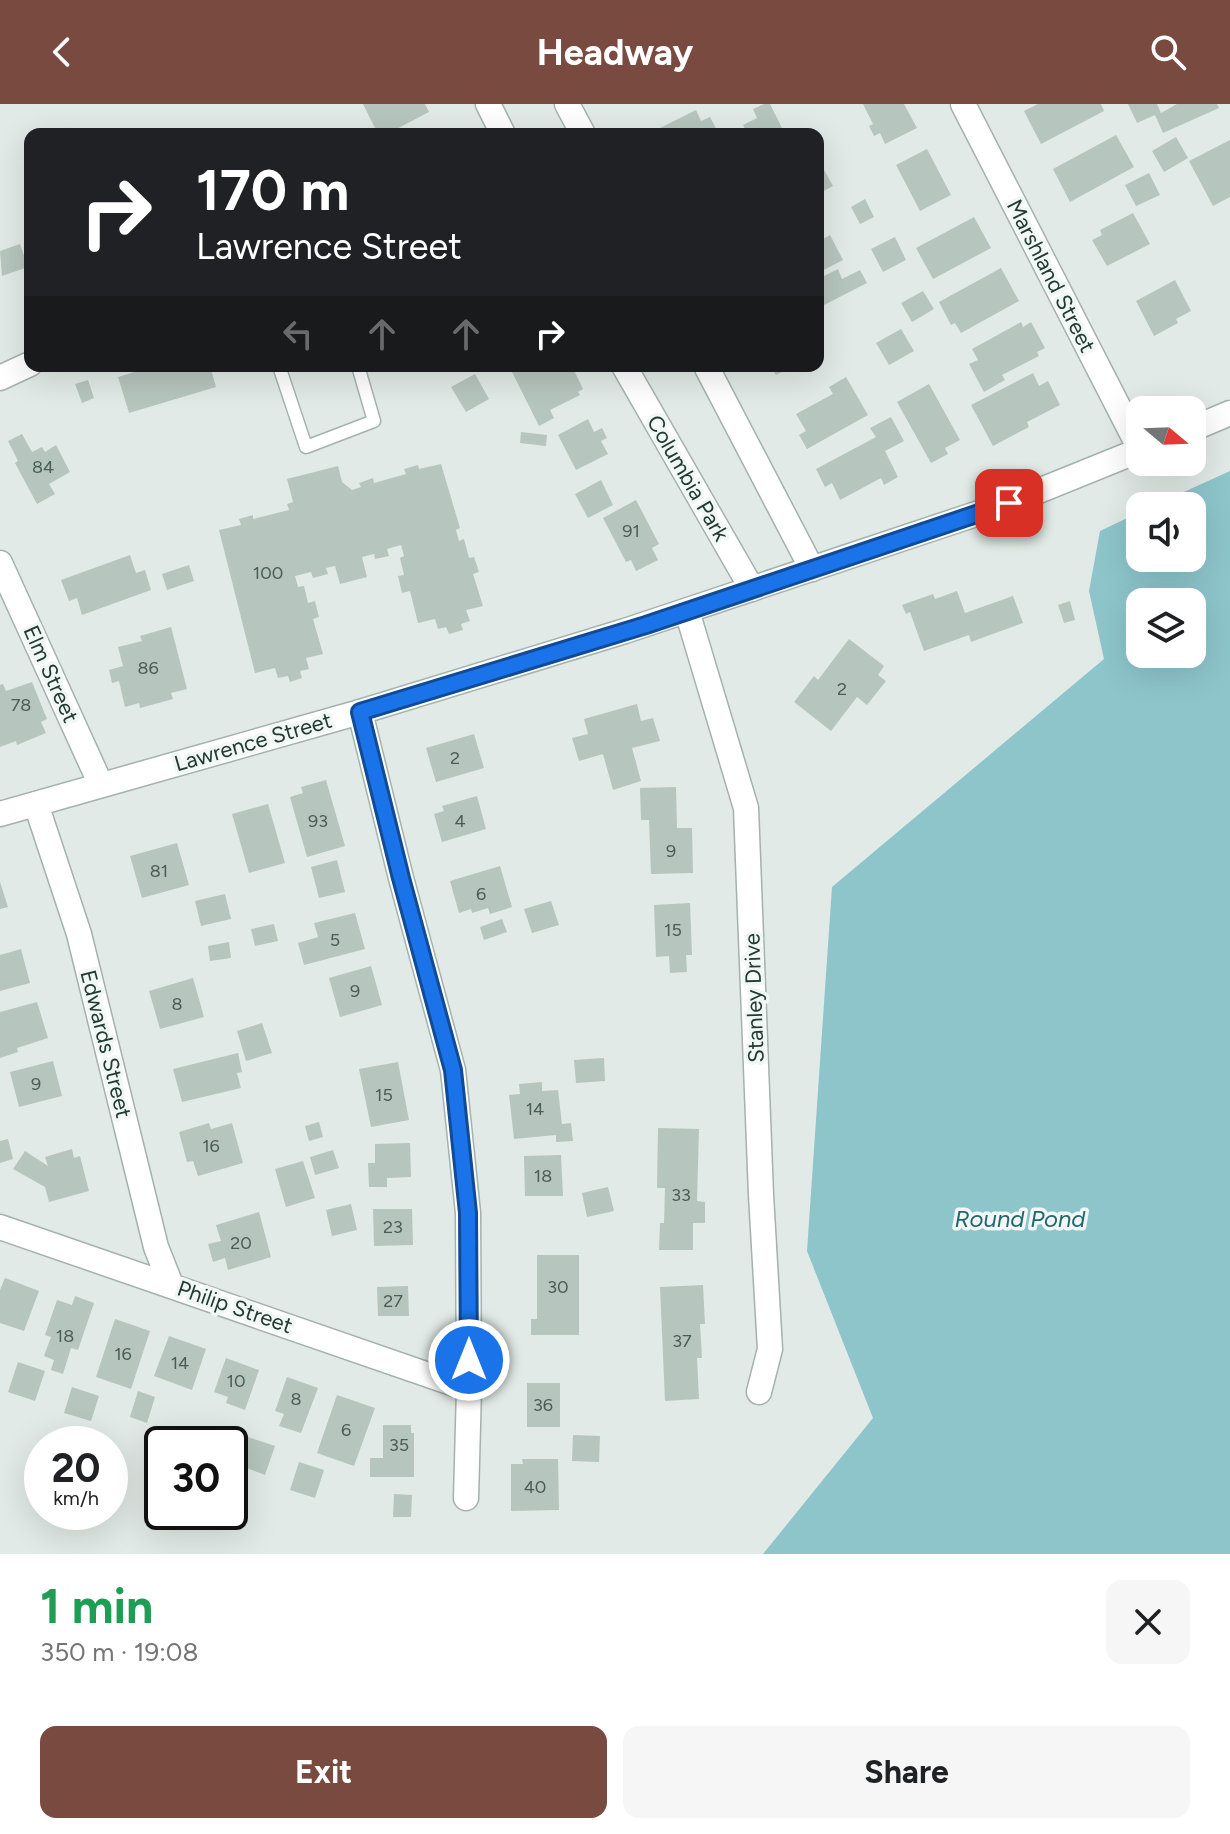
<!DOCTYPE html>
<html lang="en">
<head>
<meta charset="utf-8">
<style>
  body { margin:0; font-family:Figtree,sans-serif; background:#f6f6f6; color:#202124; height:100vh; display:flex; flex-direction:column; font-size:30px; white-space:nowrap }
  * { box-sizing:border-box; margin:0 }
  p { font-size:26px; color:#757577 }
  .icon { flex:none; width:44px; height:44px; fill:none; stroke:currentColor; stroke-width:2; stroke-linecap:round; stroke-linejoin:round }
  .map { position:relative; height:1450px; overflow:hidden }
  .panel { display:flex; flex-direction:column; background:#fff; flex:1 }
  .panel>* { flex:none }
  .guide { position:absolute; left:24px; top:24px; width:800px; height:244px; border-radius:16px; box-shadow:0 8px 32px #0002; background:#202124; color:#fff; overflow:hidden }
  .needle { width:52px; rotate:109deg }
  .controls { position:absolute; left:1126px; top:292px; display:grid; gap:16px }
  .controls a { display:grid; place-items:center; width:80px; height:80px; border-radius:16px; background:#fff; box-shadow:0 8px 32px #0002; font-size:40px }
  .speed { position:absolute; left:24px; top:1322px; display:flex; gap:16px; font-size:40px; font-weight:700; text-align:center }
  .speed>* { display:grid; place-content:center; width:104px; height:104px; border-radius:50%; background:#fff; box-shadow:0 8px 32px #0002; line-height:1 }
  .speed small { font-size:20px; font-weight:400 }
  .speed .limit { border:4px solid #111; border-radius:12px; background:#fff; color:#111 }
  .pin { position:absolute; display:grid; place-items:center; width:68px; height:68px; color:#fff; margin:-34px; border-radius:16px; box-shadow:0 4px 12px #0006 }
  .me { position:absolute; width:88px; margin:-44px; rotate:0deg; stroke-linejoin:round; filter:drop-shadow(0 0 6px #0008) }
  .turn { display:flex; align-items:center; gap:28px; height:168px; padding:0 40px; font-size:36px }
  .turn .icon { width:104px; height:104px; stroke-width:2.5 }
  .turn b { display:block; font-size:56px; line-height:68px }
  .lanes { display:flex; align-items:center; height:76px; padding:0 40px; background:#0003; justify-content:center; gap:40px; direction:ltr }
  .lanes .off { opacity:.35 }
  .round { display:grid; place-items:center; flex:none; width:84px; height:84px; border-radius:16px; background:#f6f6f6 }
  .head { display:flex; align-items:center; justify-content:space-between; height:136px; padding:0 40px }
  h1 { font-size:48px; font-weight:700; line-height:60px; color:#1e9e55 }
  .action { display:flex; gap:16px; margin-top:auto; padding:16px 40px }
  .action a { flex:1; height:92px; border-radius:16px; background:#794a40; color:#fff; font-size:32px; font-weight:700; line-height:92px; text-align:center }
  .action a+a { background:#f6f6f6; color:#202124 }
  header { display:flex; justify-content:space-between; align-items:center; height:104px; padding:0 40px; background:#794a40; color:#fff; font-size:36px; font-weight:700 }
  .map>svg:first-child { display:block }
  .water { fill:#8dc5cb; fill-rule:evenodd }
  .building { fill:#b7c5bf }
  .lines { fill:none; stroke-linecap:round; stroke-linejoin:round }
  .service-casing { stroke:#a4b2ac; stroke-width:15 }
  .minor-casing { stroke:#a4b2ac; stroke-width:27 }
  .tertiary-casing { stroke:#a4b2ac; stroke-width:27 }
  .service { stroke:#fff; stroke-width:12 }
  .minor { stroke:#fff; stroke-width:24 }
  .tertiary { stroke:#fff; stroke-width:24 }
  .route-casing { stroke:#114b97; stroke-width:20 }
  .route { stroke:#1a73e8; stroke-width:14 }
  .labels { text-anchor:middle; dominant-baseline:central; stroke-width:7; stroke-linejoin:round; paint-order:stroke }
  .number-label { font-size:18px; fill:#485d55 }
  .street-label { font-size:22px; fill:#233a32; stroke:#f1f7f4 }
  .water-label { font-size:24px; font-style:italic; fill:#226770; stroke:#f1f7f4 }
</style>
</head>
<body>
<header><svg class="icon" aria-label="back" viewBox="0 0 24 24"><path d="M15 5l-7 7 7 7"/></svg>Headway<svg class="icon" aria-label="search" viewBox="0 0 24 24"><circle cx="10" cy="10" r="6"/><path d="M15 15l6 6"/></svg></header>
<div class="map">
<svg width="1230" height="1450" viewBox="0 0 1230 1450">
  <rect width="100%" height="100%" fill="#e1eae6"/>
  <path class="water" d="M1230 367V1450H763L873 1314 807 1147 832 783 1104 555 1089 487 1100 427 1140 408V454H1192V402H1153ZM1140 498H1192V550H1140Z"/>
  <path class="building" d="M363 0H425L429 8 387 30H378Z
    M764 0H770L784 28 748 30 743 21 757 14 753 5Z
    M863 0H904L917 24 885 40 880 29 874 32 869 22 873 20Z
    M1038 0H1101L1104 7 1041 40 1024 7Z
    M1128 0H1157L1161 9 1177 0H1217L1219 4 1163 29 1155 11 1137 19Z
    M696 6 701 17 710 13 719 30H658L656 26Z
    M1116 31 1134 63 1070 98 1053 65Z
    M1176 33 1188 54 1164 68 1152 47Z
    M1230 36V93L1213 102 1189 57Z
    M927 45 951 91 920 107 896 61Z
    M823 64 833 82 818 90V67Z
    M1149 69 1160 91 1136 102 1125 81Z
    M865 95 874 113 860 120 851 103Z
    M1133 109 1150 140 1107 162 1092 136 1102 131 1100 126Z
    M974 113 991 144 933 175 916 144Z
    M830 131 843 156 818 169V138Z
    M895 133 906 156 883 168 871 145Z
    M20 140 28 163 2 172 0 147Z
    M1001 164 1019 197 961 229 955 219 951 221 939 198Z
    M838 165 842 175 860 166 867 179 824 201 818 190V175Z
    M1175 176 1191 207 1176 215 1178 219 1154 232 1136 197Z
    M923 187 934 205 912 218 901 199Z
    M1021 218 1023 223 1031 218 1045 244 1037 248 1039 252 1002 271 1005 276 984 288 969 260 978 256 972 245Z
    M901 225 914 247 889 261 876 239Z
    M154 262H210L216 283 129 309 118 273Z
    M509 262H572L583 285 578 288 580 291 550 306 554 314 539 322Z
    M771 262H794L776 271Z
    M1033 269 1039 282 1048 277 1060 301 1027 318 1029 323 993 342 971 301Z
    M475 270 489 295 466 308 451 283Z
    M846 273 868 311 807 345 799 331 806 327 796 310 833 290 829 283Z
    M88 276 94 294 82 299 75 280Z
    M929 280 960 336 945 344 948 350 931 359 897 298Z
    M891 313 904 337 885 347 898 373 884 381 881 374 840 396 832 379 825 383 816 365 876 333 870 324Z
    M588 315 594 328 602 324 607 334 601 337 608 350 576 366 558 331Z
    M521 328 547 331 546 342 520 339Z
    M22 330 32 348 42 343 45 348 56 341 70 368 49 380 55 390 37 400 15 359 18 357 8 337Z
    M441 360 460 424 456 426 459 437 464 435 469 454 474 453 479 468 473 470 483 502 466 506 470 517 461 520 463 526 449 530 446 523 438 525 435 515 418 519 410 487 402 489 398 472 404 471 400 454 404 452 401 441 387 445 389 452 375 455 374 450 362 453 367 473 340 480 335 462 326 464 328 470 313 474 311 468 295 472 298 483 304 482 308 499 315 497 319 513 313 515 323 550 306 554 309 565 300 567 302 574 290 578 288 572 278 574 275 564 255 569 219 426 241 421 239 415 253 411V415L289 406 287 400 293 398 287 375 338 362 342 378 352 386 361 383 359 379 373 374 374 379 406 370 404 365 418 361 419 365Z
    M601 376 613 401 588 414 575 390Z
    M636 396 659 440 652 444 658 456 636 467 631 456 626 458 603 414Z
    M130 451 136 469 145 466 151 486 82 511 77 494 69 497 61 476Z
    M189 461 194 477 167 486 162 470Z
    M957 487 965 509 1013 492 1023 519 971 538 969 531 924 547 910 508 906 510 902 501 933 490 935 495Z
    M1070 497 1075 516 1064 519 1058 501Z
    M171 523 187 585 171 589 173 595 140 604 139 599 125 603 119 577 112 579 109 566 123 562 118 543 142 537 140 532Z
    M849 535 884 562 878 571 886 577 867 601 857 593 831 627 794 598 814 572 818 576Z
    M32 578 47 615 41 618 46 629 17 641 16 637 0 643V581L3 580 6 587Z
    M637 600 641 617 653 614 660 637 632 644 641 677 613 686 603 650 579 657 572 634 588 630 584 615Z
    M474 630 484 664 436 678 426 644Z
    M326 676 345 742 307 753 290 693 303 689 301 683Z
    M676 683 677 724H692L693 769 651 770 649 716H641L640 684Z
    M477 692 486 725 442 738 434 710 444 707 442 702Z
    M268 700 285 759 249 769 232 710Z
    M177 739 189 781 142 794 130 752Z
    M337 756 345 788 319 794 311 763Z
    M500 762 512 803 490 810 488 804 472 809 471 805 459 809 450 777Z
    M0 778 8 803 0 805Z
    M225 790 231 815 201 822 195 797Z
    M551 797 559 821 532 829 524 805Z
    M690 799 692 851H686L687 868 670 869 669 852 656 853 654 801Z
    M355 809 365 845 304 861 298 839 318 833 314 819Z
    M502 815 507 828 484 836 480 823Z
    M274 820 278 837 255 842 251 825Z
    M229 838 231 854 210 857 208 842Z
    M21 845 30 879 0 887V851Z
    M371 862 382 901 340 913 329 874Z
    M193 874 204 913 160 925 149 887Z
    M37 898 48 934 17 944 18 948 0 954V908Z
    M262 919 272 949 246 957 237 927Z
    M238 949 242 968 237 969 241 984 182 998 173 965Z
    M604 954 605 977 576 979 574 956Z
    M53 957 62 992 19 1003 10 968Z
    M398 958 409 1016 371 1023 359 965Z
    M542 978V987L558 986 562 1020 571 1019 573 1037 556 1038V1031L514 1035 509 991 520 990 519 980Z
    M319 1018 323 1033 309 1037 305 1022Z
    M209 1019 211 1025 232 1019 243 1059 198 1072 193 1057 187 1058 179 1028Z
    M658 1024 699 1025 697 1097 705 1098V1119H693V1146H659L660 1119H664L665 1084H657Z
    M8 1035 13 1055 0 1059V1037Z
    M410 1039 411 1073 387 1074V1083H369L368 1059H375V1040Z
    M72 1045 74 1054 80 1052 89 1087 49 1098 45 1083 13 1065 25 1047 48 1062 45 1053Z
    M333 1046 339 1064 315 1071 310 1053Z
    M561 1051 563 1092H525L524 1052Z
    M303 1057 315 1094 286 1103 275 1065Z
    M608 1083 614 1107 587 1113 582 1089Z
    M351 1100 357 1126 332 1132 326 1106Z
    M373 1105H412L413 1141 374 1142Z
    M259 1108 271 1153 228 1166 225 1154 213 1158 208 1140 221 1137 216 1121Z
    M537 1151H579V1231H531V1215H537Z
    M5 1174 39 1187 24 1227 0 1219V1186Z
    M703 1181 705 1220H700L702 1254H697L699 1295 665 1297 660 1183Z
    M408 1182 409 1212H378L377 1183Z
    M75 1192 94 1199 78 1246 71 1244 63 1270 51 1266 54 1256 44 1252 51 1233 45 1231 57 1196 72 1201Z
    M115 1215 150 1227 131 1285 96 1273Z
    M169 1232 206 1245 192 1286 154 1272Z
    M226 1254 259 1266 245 1306 226 1299 228 1293 214 1288Z
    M18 1258 45 1267 35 1297 8 1288Z
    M287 1273 318 1284 301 1329 279 1322 284 1310 275 1307Z
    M527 1279H560V1323H527Z
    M72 1283 99 1292 91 1317 64 1309Z
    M138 1287 155 1293 147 1319 130 1313Z
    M337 1291 375 1304 354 1362 317 1349Z
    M383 1321H411V1329H414V1373H370V1354H383Z
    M573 1331 600 1332 599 1358 572 1357Z
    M248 1333 275 1342 265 1371 239 1361Z
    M522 1355H558L559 1406 511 1407V1360H523Z
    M299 1358 324 1366 315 1394 290 1386Z
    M394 1390 412 1391 411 1413H393Z"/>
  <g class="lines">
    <defs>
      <path id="service" d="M279 262 306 343 374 317 358 262"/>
      <path id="minor" d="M488 0 503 30
        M567 0 583 30
        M963 0 1140 345
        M624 262 752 485
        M706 262 812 465
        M0 274 30 260
        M0 459 101 681
        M687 507 746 704 761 1091 770 1245 759 1288
        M360 608 401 774 453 966 468 1109 469 1285 466 1394
        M36 700 79 830 156 1143 171 1181
        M0 1123 469 1285"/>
      <path id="tertiary" d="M1192 325 1230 309
        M0 710 360 608 625 527 1009 399 1140 346"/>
    </defs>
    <use href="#service" class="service-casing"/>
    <use href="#minor" class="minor-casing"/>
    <use href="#tertiary" class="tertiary-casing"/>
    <use href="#service" class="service"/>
    <use href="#minor" class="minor"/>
    <use href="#tertiary" class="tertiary"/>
  </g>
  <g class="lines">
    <defs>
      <path id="route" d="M469 1256 468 1109 453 966 401 774 360 608 646 521 1009 399"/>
    </defs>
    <use href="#route" class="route-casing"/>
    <use href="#route" class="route"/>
  </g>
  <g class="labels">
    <g class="number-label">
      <text x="43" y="363">84</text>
      <text x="631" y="427">91</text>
      <text x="268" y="469">100</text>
      <text x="148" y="564">86</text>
      <text x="842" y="585">2</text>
      <text x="21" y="601">78</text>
      <text x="455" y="654">2</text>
      <text x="318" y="717">93</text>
      <text x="460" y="717">4</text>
      <text x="671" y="747">9</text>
      <text x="159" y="767">81</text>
      <text x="481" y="790">6</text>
      <text x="673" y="826">15</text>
      <text x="335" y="836">5</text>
      <text x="355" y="887">9</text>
      <text x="177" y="900">8</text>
      <text x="36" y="980">9</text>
      <text x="384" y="991">15</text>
      <text x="535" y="1005">14</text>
      <text x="211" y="1042">16</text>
      <text x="543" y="1072">18</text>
      <text x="681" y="1091">33</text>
      <text x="393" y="1123">23</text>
      <text x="241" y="1139">20</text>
      <text x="558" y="1183">30</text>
      <text x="393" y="1197">27</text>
      <text x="65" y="1232">18</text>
      <text x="682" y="1237">37</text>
      <text x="123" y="1250">16</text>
      <text x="180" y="1259">14</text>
      <text x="236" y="1277">10</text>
      <text x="296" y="1295">8</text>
      <text x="543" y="1301">36</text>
      <text x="346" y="1326">6</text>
      <text x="399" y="1341">35</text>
      <text x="535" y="1383">40</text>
    </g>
    <g class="street-label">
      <text transform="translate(1051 172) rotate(63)">Marshland Street</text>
      <text transform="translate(688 374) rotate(60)">Columbia Park</text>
      <text transform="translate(51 570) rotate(66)">Elm Street</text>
      <text transform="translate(253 638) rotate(-16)">Lawrence Street</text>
      <text transform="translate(754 894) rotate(-92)">Stanley Drive</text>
      <text transform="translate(106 940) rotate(76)">Edwards Street</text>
      <text transform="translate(235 1203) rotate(19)">Philip Street</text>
    </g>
    <g class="water-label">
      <text x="1020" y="1114">Round Pond</text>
    </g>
  </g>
</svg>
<div class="controls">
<a><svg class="needle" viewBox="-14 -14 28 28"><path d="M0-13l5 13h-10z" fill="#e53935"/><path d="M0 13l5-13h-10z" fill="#757577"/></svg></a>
<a><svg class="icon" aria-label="sound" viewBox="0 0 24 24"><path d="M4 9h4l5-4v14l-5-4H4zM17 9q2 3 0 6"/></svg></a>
<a><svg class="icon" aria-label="layers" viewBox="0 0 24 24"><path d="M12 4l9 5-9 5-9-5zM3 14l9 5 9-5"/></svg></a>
</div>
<div class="speed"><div>20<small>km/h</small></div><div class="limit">30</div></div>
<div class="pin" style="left:1009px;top:399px;background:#d93025"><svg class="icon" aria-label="arrive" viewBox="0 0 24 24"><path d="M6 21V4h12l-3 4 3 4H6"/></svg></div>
<svg class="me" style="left:469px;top:1256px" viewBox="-20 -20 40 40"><circle r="17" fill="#1a73e8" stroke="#fff" stroke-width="3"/><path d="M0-11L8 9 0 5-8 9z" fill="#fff"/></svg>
<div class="guide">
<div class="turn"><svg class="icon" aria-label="right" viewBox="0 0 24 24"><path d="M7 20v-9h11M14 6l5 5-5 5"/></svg><div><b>170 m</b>Lawrence Street</div></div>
<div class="lanes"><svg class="icon off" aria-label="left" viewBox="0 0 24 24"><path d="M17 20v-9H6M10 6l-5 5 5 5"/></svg><svg class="icon off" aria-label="ahead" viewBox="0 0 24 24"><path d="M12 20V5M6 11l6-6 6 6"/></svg><svg class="icon off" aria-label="ahead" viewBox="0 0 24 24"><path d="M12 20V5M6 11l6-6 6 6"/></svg><svg class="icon" aria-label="right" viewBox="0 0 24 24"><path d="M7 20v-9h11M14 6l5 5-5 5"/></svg></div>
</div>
</div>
<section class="panel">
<div class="head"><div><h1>1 min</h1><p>350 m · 19:08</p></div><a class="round"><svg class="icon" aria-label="close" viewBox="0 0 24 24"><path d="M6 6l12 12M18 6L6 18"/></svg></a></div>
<div class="action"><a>Exit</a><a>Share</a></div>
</section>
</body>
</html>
